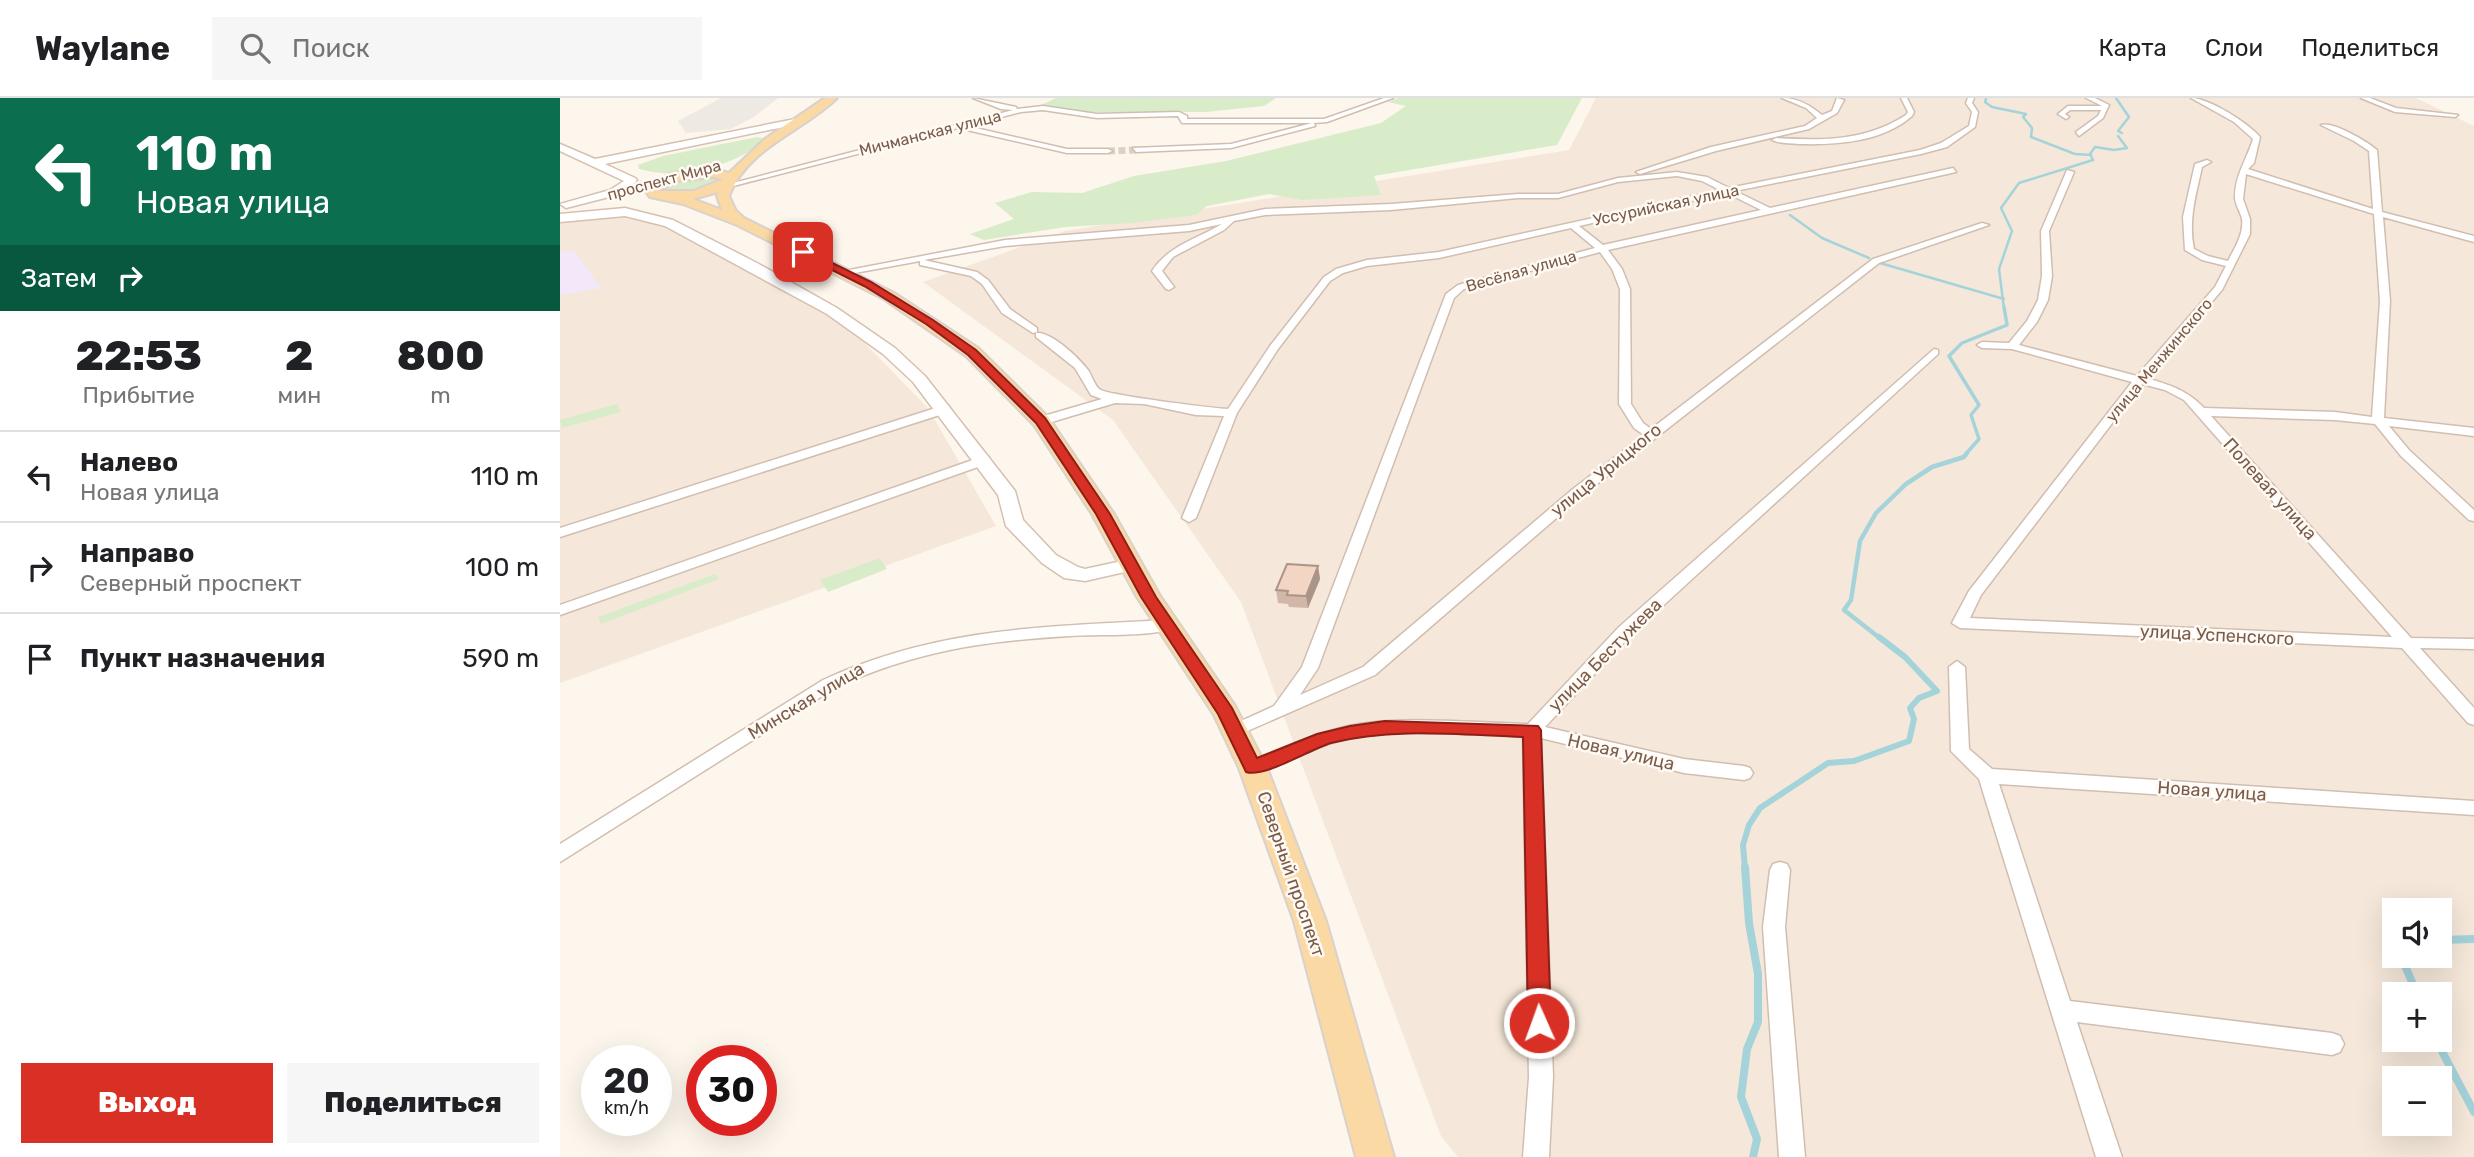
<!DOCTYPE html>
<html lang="ru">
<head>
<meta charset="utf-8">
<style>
  body { margin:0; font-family:Rubik,sans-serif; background:#f6f6f6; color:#202124; height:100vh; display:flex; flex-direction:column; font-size:26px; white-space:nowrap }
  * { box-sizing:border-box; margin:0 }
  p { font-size:23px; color:#757577 }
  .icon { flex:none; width:38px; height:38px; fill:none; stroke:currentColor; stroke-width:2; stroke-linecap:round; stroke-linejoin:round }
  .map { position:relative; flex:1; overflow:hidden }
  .sheet { display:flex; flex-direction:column; background:#fff; width:560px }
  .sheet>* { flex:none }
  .hud { background:#0b6e4f; color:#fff; overflow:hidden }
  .controls { position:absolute; left:1822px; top:800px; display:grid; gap:14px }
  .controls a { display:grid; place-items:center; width:70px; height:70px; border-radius:0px; background:#fff; box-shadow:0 7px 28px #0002; font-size:35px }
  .speed { position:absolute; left:21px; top:947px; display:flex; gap:14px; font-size:35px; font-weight:700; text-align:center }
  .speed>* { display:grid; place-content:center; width:91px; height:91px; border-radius:50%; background:#fff; box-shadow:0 7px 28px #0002; line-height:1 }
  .speed small { font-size:18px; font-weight:400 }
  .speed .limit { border:10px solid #d22; background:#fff; color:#111 }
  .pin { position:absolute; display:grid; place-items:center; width:60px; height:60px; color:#fff; margin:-30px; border-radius:14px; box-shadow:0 4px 10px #0006 }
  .me { position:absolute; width:77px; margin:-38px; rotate:358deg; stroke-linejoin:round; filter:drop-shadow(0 0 5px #0008) }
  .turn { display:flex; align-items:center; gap:24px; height:147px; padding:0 21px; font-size:32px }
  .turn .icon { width:91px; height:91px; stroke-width:2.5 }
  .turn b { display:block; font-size:49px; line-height:60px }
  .then { display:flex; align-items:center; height:66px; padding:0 21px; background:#0003; gap:14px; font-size:26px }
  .eta { display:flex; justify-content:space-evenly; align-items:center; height:119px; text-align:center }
  .eta b { font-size:42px; font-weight:800; line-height:49px }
  .action { display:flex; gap:14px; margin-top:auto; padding:14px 21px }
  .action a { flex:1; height:80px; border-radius:0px; background:#d93025; color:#fff; font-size:28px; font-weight:800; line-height:80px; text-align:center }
  .action a+a { background:#f6f6f6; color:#202124 }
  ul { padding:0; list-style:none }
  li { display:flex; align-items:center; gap:21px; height:91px; padding:0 21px; border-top:2px solid #e0e0e0 }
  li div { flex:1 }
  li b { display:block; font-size:26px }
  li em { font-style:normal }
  header { display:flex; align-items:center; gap:42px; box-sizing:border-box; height:98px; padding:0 35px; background:#fff; border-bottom:2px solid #e0e0e0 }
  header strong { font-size:33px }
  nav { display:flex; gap:38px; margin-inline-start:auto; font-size:24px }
  .search { width:490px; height:63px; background:#f6f6f6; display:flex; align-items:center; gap:18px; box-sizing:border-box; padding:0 24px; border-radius:0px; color:#757577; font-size:26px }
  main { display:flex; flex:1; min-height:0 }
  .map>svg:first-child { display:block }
  .residential { fill:#f5e8da; fill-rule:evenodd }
  .industrial { fill:#efe9e4 }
  .education { fill:#f3e8fa }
  .green { fill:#d8ecc9 }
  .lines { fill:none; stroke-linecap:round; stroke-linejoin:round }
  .stream-far4 { stroke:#a5d3da; stroke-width:2.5 }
  .stream-far3 { stroke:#a5d3da; stroke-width:3.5 }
  .stream-far2 { stroke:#a5d3da; stroke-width:4.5 }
  .stream-far1 { stroke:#a5d3da; stroke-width:6 }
  .stream { stroke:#a5d3da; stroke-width:8 }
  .street-tunnel { stroke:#dcd0c4; stroke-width:7; stroke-dasharray:7 3.5; stroke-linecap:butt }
  .street-casing { stroke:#d1beb0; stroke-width:3 }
  .secondary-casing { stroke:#d6c0b0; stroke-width:3 }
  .primary-casing { stroke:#dad1cd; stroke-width:4 }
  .street { fill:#fff; fill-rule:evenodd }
  .secondary { fill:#fff; fill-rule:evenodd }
  .primary { fill:#fbd9a5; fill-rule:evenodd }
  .wall { fill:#d1b7a8 }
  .shaded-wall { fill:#aa9588 }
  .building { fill:#f3d5c3; stroke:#aa9588; stroke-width:2 }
  .route { fill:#d93025; stroke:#8d1f18; stroke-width:2 }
  .labels { text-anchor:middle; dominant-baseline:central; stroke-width:5; stroke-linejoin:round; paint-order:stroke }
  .far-street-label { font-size:16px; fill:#7a5c4d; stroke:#fffaf3 }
  .street-label { font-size:18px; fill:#7a5c4d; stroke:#fffaf3 }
</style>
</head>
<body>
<header>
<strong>Waylane</strong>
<div class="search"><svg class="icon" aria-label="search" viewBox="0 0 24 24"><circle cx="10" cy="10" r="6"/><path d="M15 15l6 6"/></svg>Поиск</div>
<nav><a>Карта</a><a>Слои</a><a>Поделиться</a></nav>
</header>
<main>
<section class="sheet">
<div class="hud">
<div class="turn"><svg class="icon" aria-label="left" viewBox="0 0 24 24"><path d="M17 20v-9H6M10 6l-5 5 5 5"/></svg><div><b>110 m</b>Новая улица</div></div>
<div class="then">Затем<svg class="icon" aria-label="right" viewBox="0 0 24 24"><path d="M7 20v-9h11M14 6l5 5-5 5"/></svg></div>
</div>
<div class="eta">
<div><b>22:53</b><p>Прибытие</p></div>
<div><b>2</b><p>мин</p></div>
<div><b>800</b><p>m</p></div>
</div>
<ul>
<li><svg class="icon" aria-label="left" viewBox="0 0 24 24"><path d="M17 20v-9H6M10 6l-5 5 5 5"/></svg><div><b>Налево</b><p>Новая улица</p></div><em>110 m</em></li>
<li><svg class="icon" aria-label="right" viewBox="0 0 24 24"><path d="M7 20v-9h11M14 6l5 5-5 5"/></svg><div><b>Направо</b><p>Северный проспект</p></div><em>100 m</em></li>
<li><svg class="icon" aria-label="arrive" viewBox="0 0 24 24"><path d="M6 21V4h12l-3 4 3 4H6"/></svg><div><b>Пункт назначения</b></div><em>590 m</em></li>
</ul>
<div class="action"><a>Выход</a><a>Поделиться</a></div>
</section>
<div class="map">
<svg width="1914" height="1059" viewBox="0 0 1914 1059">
  <rect width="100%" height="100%" fill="#fdf6ec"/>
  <path class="residential" d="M1036 0H1856L1914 28V1059H898L881 1038 681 504 553 322 363 184 505 133 1009 52ZM1834 812H1880V858H1834ZM1834 896H1880V942H1834ZM1834 980H1880V1026H1834Z
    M77 112 133 131 197 176 291 231 368 310 436 428 0 585V121L42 114Z"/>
  <path class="industrial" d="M161 0H218L194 19 171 31 126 35 118 23Z"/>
  <path class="education" d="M13 152 41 190 0 197V155Z"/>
  <path class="green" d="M496 0H716L704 8 646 14H531L479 8Z
    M839 0H1022L997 47 814 78 821 97 742 102 709 96 647 108 636 117 572 125 505 129 424 142 410 136 454 121 435 105 472 94 522 95 574 78 666 63 821 25 846 8 828 4Z
    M197 39 208 41C174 68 122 83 79 71L78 67 103 58Z
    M146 77 163 80 164 83C144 90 120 101 99 93L117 81Z
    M57 306 61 314 2 330 0 322Z
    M320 460 327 471 268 494 260 482Z
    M155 476 159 481 41 526 38 519Z"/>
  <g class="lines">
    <path class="stream-far4" d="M1556 0 1569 19 1558 33 1562 35
      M1426 1 1425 4 1432 9 1466 16 1463 19 1472 30 1471 39 1515 56 1531 57
      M1230 117 1262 140 1309 160
      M1320 165 1444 201
      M1444 211 1439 171 1452 133 1441 110 1459 85 1533 62 1530 56 1535 49 1554 52 1567 50 1558 38"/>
    <path class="stream-far3" d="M1405 357 1419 341 1411 317 1419 307 1389 258 1402 245 1447 227 1444 209"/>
    <path class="stream-far2" d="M1321 541 1284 512 1291 502 1300 443 1316 415 1346 386 1372 369 1404 359 1407 355"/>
    <path class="stream-far1" d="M1185 771 1183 747 1189 727 1200 710 1268 665 1294 663 1349 643 1354 621 1350 610 1359 600 1377 593 1345 559 1319 539"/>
    <path class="stream" d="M1185 769 1189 825 1198 876V924L1187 951 1181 999 1197 1041 1193 1059
      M1880 842 1914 841
      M1841 858 1857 896
      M1876 942 1914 1014"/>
    <path class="street-tunnel" d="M548 53 576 52"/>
    <defs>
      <path id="street" d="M413 0 456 9 457 11 483 8 537 16 619 14 627 18V21H764L824 0H833L767 24 754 25 755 28 671 50 576 54 573 50 671 46 752 25H622L618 18 537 20 483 12 461 14 407 28 507 51H548L552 53 548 55H507L398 30 158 92 154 90 453 12 441 11Z
        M1222 0C1238 0 1250 7 1262 17L1272 13 1277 0 1284 2 1277 15 1249 31 1156 53 1080 76 1076 74 1151 49 1245 28 1257 20 1246 10Z
        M1341 0H1347L1354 14 1352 18C1322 44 1278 47 1239 46 1230 45 1220 46 1212 42L1216 40C1262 43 1306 43 1346 17L1348 14Z
        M1408 0H1414L1412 5 1418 14 1415 29 1387 49 1361 56 1175 93 1210 110 1393 70 1396 74 1048 152 1062 171 1070 191 1071 306 1083 325 1091 331 1313 161 1422 125 1429 127 1319 165 1023 397 815 577 676 638 670 636 667 632 670 628 714 608 742 569 886 196 898 187 1035 150 1011 130 879 160 807 168 783 175 770 183 718 251 677 315 636 420 629 424 622 420 664 318 636 317 584 306 555 305 485 326H477V320L542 301 531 297 515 270 476 239V235C491 233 519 260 528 272 532 278 534 286 539 291 544 297 652 310 668 311L710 248 764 179 776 171 807 162 879 154 1160 92 1142 83 1117 78 1058 84 998 100H958L831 112 705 117 674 123 664 132 613 159 602 173 614 189 609 192 606 191 592 173C609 147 637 141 662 126L629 133 445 148 364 162 417 174 428 182 450 211 477 230V234L473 235 442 215 422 186 411 178 360 167V163L284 177 279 174 445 142 629 127 705 111 831 106 958 96H998L1058 80 1117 74 1147 79 1169 90 1360 52 1381 45 1409 28 1412 14 1406 5ZM1167 95 1201 112 1043 147 1019 128ZM1040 154 1052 171 1060 191 1059 306 1074 330 1084 337 1013 391 803 569 740 597 758 570 894 200 904 191Z
        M1526 0H1535L1549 7 1543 20 1519 38 1516 34 1538 18 1541 12H1510L1505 16 1509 19 1506 21 1498 16 1508 8H1542Z
        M1631 0C1649 0 1688 25 1700 39L1694 65 1688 71 1813 111 1809 53 1794 43 1761 27C1773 23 1806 43 1817 52L1822 114 1914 138V144L1823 119 1830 203 1824 320 1914 330V338L1829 328 1849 352 1914 412V423L1909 422 1841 358 1815 326 1775 322 1651 318 1851 540 1914 541V551L1860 550 1914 610V627L1908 625 1842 550 1400 530 1392 525 1409 493 1572 284 1452 251 1422 250 1417 247 1422 244 1449 245 1467 223 1478 202 1482 178 1481 133 1507 72 1514 74 1489 133 1492 178 1488 202 1477 224 1459 247 1577 278 1655 189 1666 168 1642 162 1625 152 1623 119 1635 66 1647 62 1651 64 1642 69C1636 97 1628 122 1634 151L1648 158 1668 163C1675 149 1684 136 1682 121 1680 113 1675 106 1675 99 1675 77 1687 61 1693 41L1674 24ZM1686 76 1814 116 1820 203 1812 319 1775 314 1644 310C1627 292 1610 287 1586 280L1662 192 1690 136V121L1683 101ZM1582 286 1605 292 1624 302 1832 539 1410 520 1421 497Z
        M1801 0H1810L1836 10 1898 17 1895 19 1835 14Z
        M1374 251 1378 252V256L1071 537 985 629 1124 661 1184 668 1190 670 1193 675 1190 680 1184 682 1124 675 981 640 993 979 989 1059H963L969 979 963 638C910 637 842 630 790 640 755 647 726 667 693 677L687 675 684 670 687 665C720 651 753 636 789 628 840 617 914 625 968 626L1059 529Z
        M385 307 389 308V314L0 439V430Z
        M424 358 429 359V365L0 517V507Z
        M607 522 613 523 615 527 613 531C582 539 542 536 510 538 424 543 354 553 275 590L0 764V746L263 582C378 529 483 529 607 522Z
        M1397 563 1405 569 1409 651 1432 671 1914 703V717L1439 686 1510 903 1772 935 1780 938 1784 946 1780 954 1772 957 1517 924 1562 1059H1536L1419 681 1391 653 1389 569Z
        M1220 764 1227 766 1230 772 1225 829 1245 1059H1219L1203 829 1210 772 1213 766Z"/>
      <path id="secondary" d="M240 20 245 23 243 25 45 66 75 80 77 82 73 87 117 77 123 80 6 110 0 106 50 92 64 83 0 53V46L35 61Z
        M65 110 113 122 197 165 277 210 335 250 365 278 455 393 463 422 496 457 518 469 525 471 571 461 578 463 582 467 578 471 525 483 504 480 482 465 446 428 438 397 353 284 323 256 267 216 105 128 65 118 0 124V116Z"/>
      <path id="primary" d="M265 0H277C242 34 188 49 169 98L176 113 184 120 334 195 418 250 488 319 554 416 600 498 675 608 707 670 766 823 834 1059H796L734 823 679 670 654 617 577 499 532 416 474 327 406 258 324 201 177 127 123 106 90 99 85 92C102 72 145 66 169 75L205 41ZM152 79 163 81 134 93H98L117 83ZM158 94 157 98 162 112 133 101Z"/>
    </defs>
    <use href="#street" class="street-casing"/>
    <use href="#secondary" class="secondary-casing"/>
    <use href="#primary" class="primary-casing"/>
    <use href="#street" class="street"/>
    <use href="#secondary" class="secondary"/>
    <use href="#primary" class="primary"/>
  </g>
  <path class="wall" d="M758 468 760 481 748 510 729 509 728 506 718 505 716 492Z"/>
  <path class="shaded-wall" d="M758 468 760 481 748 510 746 498Z"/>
  <path class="building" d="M727 466 758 468 746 498 727 497 728 493 716 492Z"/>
  <path class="route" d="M240 152H246L311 184 373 222 416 252 485 320 550 416 596 499 672 610 697 660 757 636 790 628 825 623 978 628 981 632 991 925 987 933 979 936 971 933 968 925 963 639C900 637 833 629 771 645 751 651 704 680 686 674L658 616 581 499 536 416 476 325 408 257 366 226 304 188 240 156Z"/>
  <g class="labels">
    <g class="far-street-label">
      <text transform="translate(370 35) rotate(-14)">Мичманская улица</text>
      <text transform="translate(104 82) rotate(-15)">проспект Мира</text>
      <text transform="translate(1106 107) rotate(-12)">Уссурийская улица</text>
      <text transform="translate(961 173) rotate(-16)">Весёлая улица</text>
      <text transform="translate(1599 262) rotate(-50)">улица Менжинского</text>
    </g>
    <g class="street-label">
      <text transform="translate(1046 372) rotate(-39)">улица Урицкого</text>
      <text transform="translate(1710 391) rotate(48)">Полевая улица</text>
      <text transform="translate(1657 537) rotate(3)">улица Успенского</text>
      <text transform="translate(1045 557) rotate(-45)">улица Бестужева</text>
      <text transform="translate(246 603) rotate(-31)">Минская улица</text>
      <text transform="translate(1061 654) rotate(13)">Новая улица</text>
      <text transform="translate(1652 693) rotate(4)">Новая улица</text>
      <text transform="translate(731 776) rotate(71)">Северный проспект</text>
    </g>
  </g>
</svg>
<div class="controls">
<a><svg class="icon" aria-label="sound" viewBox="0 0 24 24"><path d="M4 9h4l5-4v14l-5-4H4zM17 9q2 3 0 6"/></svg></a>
<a>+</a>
<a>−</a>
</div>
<div class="speed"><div>20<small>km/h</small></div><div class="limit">30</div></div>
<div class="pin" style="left:243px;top:154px;background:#d93025"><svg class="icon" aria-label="arrive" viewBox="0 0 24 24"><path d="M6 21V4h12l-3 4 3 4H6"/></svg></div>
<svg class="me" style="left:979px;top:925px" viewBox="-20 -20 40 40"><circle r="17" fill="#d93025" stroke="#fff" stroke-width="3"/><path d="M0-11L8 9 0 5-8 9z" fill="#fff"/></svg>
</div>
</main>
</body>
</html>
